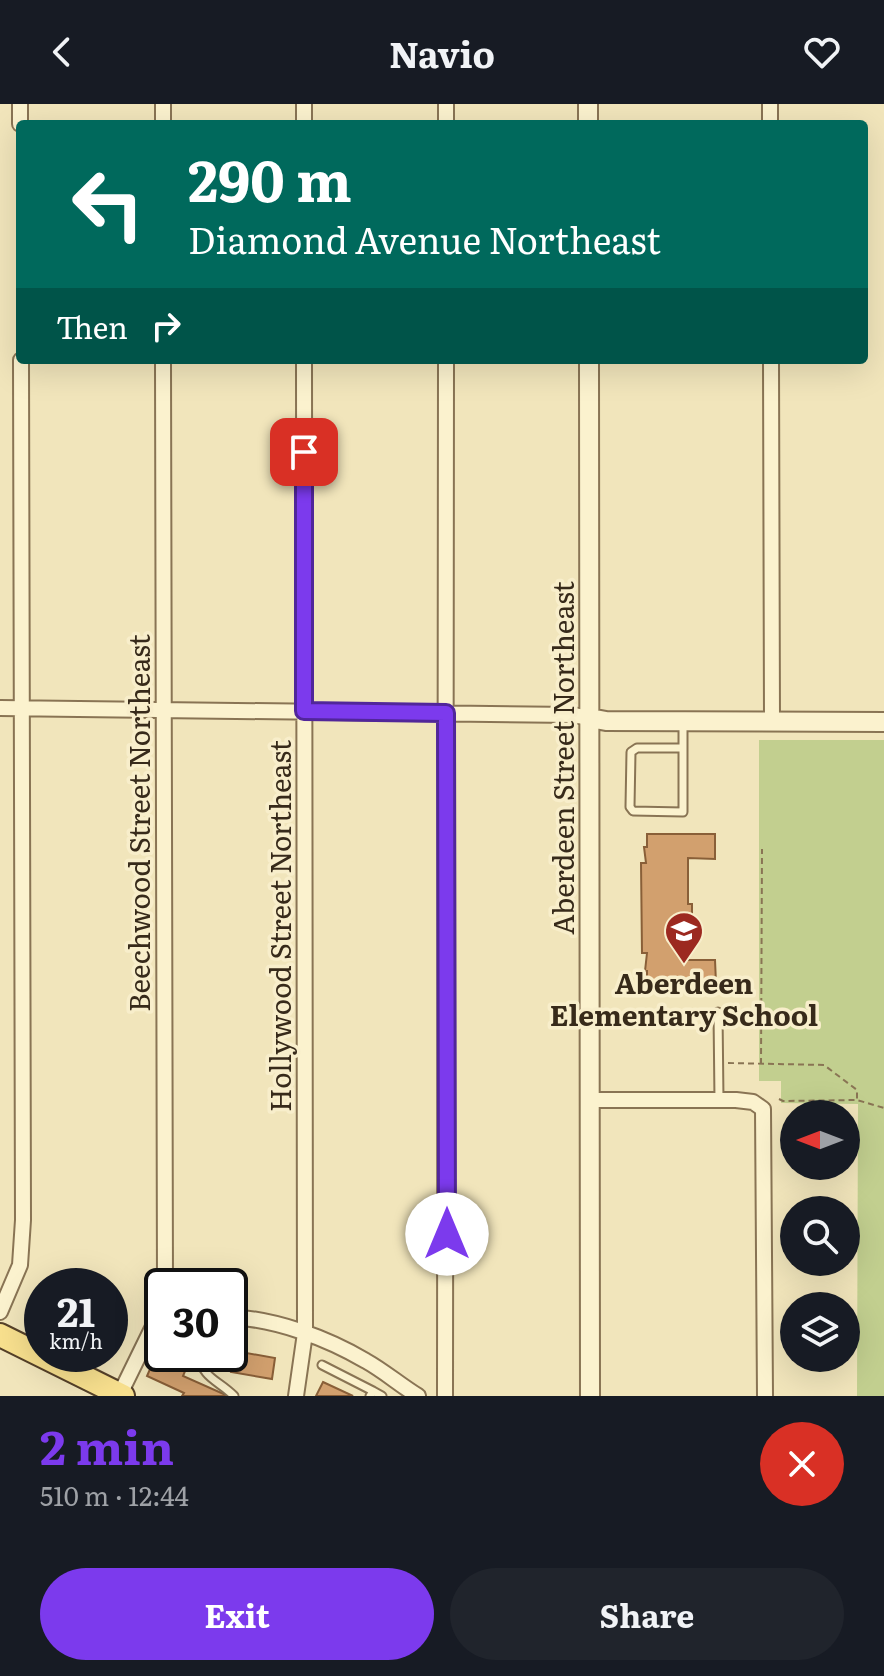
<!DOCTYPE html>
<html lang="en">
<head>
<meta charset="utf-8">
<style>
  body { margin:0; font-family:Literata,serif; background:#20242c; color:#f1f3f6; height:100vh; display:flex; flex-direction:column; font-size:30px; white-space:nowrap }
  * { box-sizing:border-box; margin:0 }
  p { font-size:26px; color:#9ea1a6 }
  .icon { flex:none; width:44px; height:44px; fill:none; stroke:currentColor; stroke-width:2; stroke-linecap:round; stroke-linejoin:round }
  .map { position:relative; height:1292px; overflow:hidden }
  .panel { display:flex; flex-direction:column; background:#171b24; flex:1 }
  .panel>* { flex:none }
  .guide { position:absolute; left:16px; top:16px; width:852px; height:244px; border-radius:8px; box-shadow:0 8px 32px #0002; background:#00695c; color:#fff; overflow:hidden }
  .needle { width:52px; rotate:270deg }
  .fabs { position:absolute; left:780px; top:996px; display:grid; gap:16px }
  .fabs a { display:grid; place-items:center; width:80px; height:80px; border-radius:50%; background:#171b24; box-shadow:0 8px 32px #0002; font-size:40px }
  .speed { position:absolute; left:24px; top:1164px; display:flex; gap:16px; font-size:40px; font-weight:700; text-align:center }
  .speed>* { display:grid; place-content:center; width:104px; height:104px; border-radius:50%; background:#171b24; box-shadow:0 8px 32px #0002; line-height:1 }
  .speed small { font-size:20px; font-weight:400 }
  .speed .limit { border:4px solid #111; border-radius:12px; background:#fff; color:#111 }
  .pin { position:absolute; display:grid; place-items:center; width:68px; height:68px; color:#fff; margin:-34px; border-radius:16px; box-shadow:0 4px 12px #0006 }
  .me { position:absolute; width:88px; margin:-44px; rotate:0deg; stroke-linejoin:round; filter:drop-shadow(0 0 6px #0008) }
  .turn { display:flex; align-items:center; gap:28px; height:168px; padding:0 40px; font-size:36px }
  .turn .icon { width:104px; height:104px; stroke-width:2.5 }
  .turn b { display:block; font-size:56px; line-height:68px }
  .then { display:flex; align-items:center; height:76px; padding:0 40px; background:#0003; gap:16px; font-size:30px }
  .round { display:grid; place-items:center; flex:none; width:84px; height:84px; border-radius:42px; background:#20242c }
  .headline { display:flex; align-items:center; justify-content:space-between; height:136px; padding:0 40px }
  h1 { font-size:48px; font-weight:700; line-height:60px; color:#7c3aed }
  .action { display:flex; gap:16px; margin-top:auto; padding:16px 40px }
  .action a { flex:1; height:92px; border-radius:48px; background:#7c3aed; color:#fff; font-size:32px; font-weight:700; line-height:92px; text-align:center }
  .action a+a { background:#20242c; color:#f1f3f6 }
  header { display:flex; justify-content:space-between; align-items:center; height:104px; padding:0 40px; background:#171b24; font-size:36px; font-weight:700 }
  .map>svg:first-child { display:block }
  .green { fill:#c2cf8f }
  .building { fill:#d2a06e; stroke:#895f38; stroke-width:2 }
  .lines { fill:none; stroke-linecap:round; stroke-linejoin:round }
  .service-casing { stroke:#897454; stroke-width:11 }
  .minor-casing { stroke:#897454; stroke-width:18 }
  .tertiary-casing { stroke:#897454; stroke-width:22 }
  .primary-casing { stroke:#564129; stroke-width:26 }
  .path { stroke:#897454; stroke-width:2; stroke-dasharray:6 4; stroke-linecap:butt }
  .service { stroke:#fbf2ce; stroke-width:7 }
  .minor { stroke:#fbf2ce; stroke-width:14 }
  .tertiary { stroke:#fbf2ce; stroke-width:18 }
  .primary { stroke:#f8e08e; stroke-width:22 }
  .route-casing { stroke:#51269a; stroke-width:20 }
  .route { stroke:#7c3aed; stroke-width:14 }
  .labels { text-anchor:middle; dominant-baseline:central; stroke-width:7; stroke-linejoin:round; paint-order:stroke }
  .street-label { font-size:28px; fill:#372a1a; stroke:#f8eecb }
  .poi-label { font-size:28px; font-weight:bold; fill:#372a1a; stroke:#f8eecb }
</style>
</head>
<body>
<header><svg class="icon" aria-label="back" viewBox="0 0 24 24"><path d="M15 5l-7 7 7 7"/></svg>Navio<svg class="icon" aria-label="heart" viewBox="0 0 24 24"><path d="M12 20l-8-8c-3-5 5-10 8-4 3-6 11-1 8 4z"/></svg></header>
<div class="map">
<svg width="884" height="1292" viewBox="0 0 884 1292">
  <rect width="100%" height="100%" fill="#f1e5bb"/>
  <path class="green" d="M759 636H884V1292H857L858 1000 781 999V977H759Z"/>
  <path class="building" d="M647 730H715V755L688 754V800H692V811H688V856H715L716 879 647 880V867H645L647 849H642L641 759H646L644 743H647Z
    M160 1242 162 1250H179L190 1255 183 1272 228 1292H182L184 1289 147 1272Z
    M235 1247 275 1254 272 1275 231 1268Z
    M323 1278 353 1292H316Z"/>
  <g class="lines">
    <defs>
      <path id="service" d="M683 644H637L631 648 630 703 633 707 683 708V619
        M718 908 719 996
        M198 1250C204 1276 217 1275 234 1292
        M322 1261 373 1287
        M370 1292 373 1287 382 1292"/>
      <path id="minor" d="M20 0V20
        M163 0V20
        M304 0V20
        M446 0V20
        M770 0V20
        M163 256 165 1182
        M771 256 772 617
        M0 604 573 611 590 614
        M590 996H736L753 998 763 1005 765 1292
        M0 1208 20 1161 23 1116 21 256
        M230 1213C276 1215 327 1234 366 1257 384 1267 400 1281 418 1292
        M120 1290 162 1204
        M296 1292 305 1229 304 256
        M445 1292 446 256"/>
      <path id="tertiary" d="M588 0V20
        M589 256 590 1292
        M590 614 606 617 884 618"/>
      <path id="primary" d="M0 1231 123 1292"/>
    </defs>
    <use href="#service" class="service-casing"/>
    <use href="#minor" class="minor-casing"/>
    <use href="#tertiary" class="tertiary-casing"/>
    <use href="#primary" class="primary-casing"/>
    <path class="path" d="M728 959 824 961 857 986V996
      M761 960 762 745
      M779 995 783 997 857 996 884 1004"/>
    <use href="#service" class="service"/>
    <use href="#minor" class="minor"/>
    <use href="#tertiary" class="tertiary"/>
    <use href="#primary" class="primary"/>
  </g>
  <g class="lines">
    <defs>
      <path id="route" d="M304 348V607L446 609 447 1130"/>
    </defs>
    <use href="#route" class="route-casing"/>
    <use href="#route" class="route"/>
  </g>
  <defs>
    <symbol id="school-pin" viewBox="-11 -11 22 30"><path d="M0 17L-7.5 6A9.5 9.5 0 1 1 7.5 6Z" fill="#9c2920" stroke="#f8eecb"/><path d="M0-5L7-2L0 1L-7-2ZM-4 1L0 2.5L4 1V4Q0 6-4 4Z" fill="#fff"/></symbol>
  </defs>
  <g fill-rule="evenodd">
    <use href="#school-pin" x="662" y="805" width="44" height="60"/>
  </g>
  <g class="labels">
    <g class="street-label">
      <text transform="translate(562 654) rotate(-90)">Aberdeen Street Northeast</text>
      <text transform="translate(138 719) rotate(-90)">Beechwood Street Northeast</text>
      <text transform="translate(279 822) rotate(-90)">Hollywood Street Northeast</text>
    </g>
    <g class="poi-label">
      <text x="684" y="878">Aberdeen<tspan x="684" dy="32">Elementary School</tspan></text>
    </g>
  </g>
</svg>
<div class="fabs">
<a><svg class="needle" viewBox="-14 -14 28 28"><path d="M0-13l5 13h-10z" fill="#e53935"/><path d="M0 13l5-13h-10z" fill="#9ea1a6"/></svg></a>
<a><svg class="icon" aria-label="search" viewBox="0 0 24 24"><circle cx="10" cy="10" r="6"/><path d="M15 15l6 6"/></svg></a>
<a><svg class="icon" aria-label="layers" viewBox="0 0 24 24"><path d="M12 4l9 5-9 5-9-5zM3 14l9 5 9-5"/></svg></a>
</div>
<div class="speed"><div>21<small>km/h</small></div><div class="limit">30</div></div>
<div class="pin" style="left:304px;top:348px;background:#d93025"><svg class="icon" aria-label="arrive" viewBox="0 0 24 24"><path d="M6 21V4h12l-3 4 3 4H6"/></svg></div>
<svg class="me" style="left:447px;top:1130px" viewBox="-20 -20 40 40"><circle r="19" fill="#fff"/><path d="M0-13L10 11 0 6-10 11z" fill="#7c3aed"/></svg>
<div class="guide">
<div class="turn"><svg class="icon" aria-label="left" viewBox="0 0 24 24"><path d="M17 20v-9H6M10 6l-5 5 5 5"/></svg><div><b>290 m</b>Diamond Avenue Northeast</div></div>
<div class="then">Then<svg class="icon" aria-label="right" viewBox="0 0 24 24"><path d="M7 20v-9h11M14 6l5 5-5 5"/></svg></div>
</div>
</div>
<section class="panel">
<div class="headline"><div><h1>2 min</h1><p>510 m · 12:44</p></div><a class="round" style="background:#d93025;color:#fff"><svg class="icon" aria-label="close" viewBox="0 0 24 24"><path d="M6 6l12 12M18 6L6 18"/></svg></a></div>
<div class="action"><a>Exit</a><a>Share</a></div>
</section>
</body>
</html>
